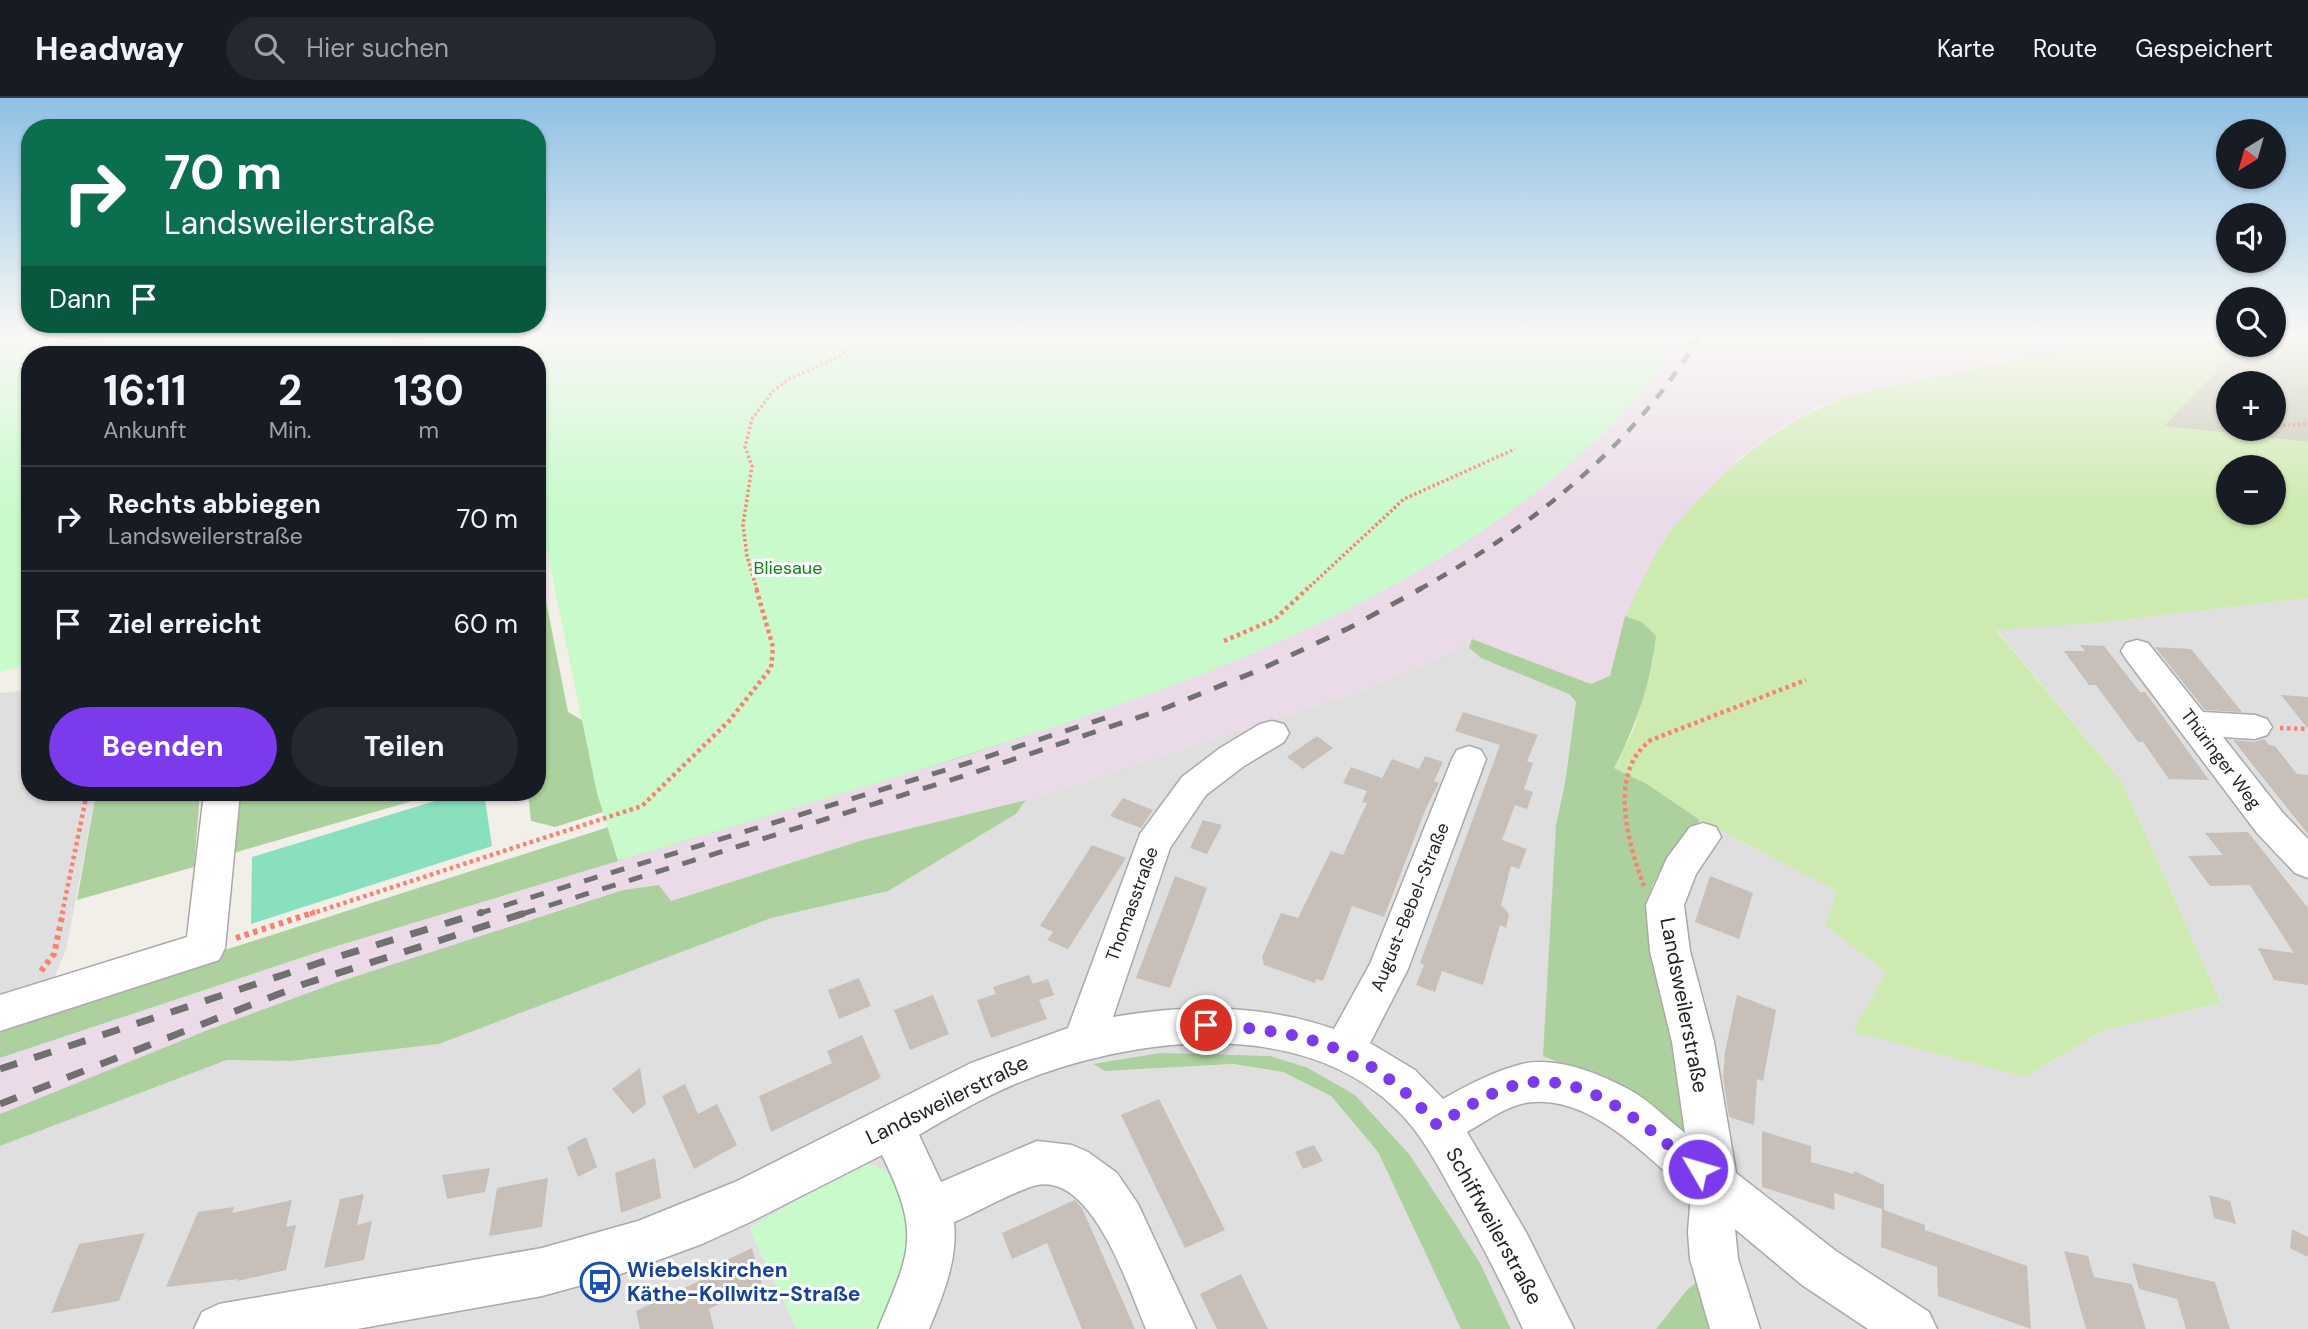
<!DOCTYPE html>
<html lang="de">
<head>
<meta charset="utf-8">
<style>
  body { margin:0; font-family:"DM Sans",sans-serif; background:#242831; color:#f1f3f6; height:100vh; display:flex; flex-direction:column; font-size:26px; white-space:nowrap }
  * { box-sizing:border-box; margin:0 }
  p { font-size:23px; color:#9ea1a6 }
  .icon { flex:none; width:38px; height:38px; fill:none; stroke:currentColor; stroke-width:2; stroke-linecap:round; stroke-linejoin:round }
  .map { position:relative; flex:1; overflow:hidden }
  .sheet { position:absolute; left:21px; top:248px; width:525px; height:455px; display:flex; flex-direction:column; background:#171b24; border-radius:28px; box-shadow:0 2px 5px #0004 }
  .sheet>* { flex:none }
  .banner { position:absolute; left:21px; top:21px; width:525px; height:214px; border-radius:28px; box-shadow:0 2px 5px #0004; background:#0b6e4f; color:#fff; overflow:hidden }
  .needle { width:46px; rotate:217deg }
  .buttons { position:absolute; left:2216px; top:21px; display:grid; gap:14px }
  .buttons a { display:grid; place-items:center; width:70px; height:70px; border-radius:50%; background:#171b24; box-shadow:0 2px 5px #0004; font-size:35px }
  .pin { position:absolute; display:grid; place-items:center; width:60px; height:60px; color:#fff; margin:-30px; border:4px solid #fff; border-radius:50%; box-shadow:0 2px 7px #0007 }
  .me { position:absolute; width:77px; margin:-38px; rotate:308deg; stroke-linejoin:round; filter:drop-shadow(0 0 5px #0008) }
  .turn { display:flex; align-items:center; gap:24px; height:147px; padding:0 28px; font-size:32px }
  .turn .icon { width:91px; height:91px; stroke-width:2.5 }
  .turn b { display:block; font-size:49px; line-height:60px }
  .then { display:flex; align-items:center; height:66px; padding:0 28px; background:#0003; gap:14px; font-size:26px }
  .eta { display:flex; justify-content:space-evenly; align-items:center; height:119px; text-align:center }
  .eta b { font-size:42px; font-weight:700; line-height:49px }
  .primary-button { display:flex; gap:14px; margin-top:auto; padding:14px 28px }
  .primary-button a { flex:1; height:80px; border-radius:42px; background:#7c3aed; color:#fff; font-size:28px; font-weight:700; line-height:80px; text-align:center }
  .primary-button a+a { background:#242831; color:#f1f3f6 }
  ul { padding:0; list-style:none }
  li { display:flex; align-items:center; gap:21px; height:105px; padding:0 28px; border-top:2px solid #363941 }
  li div { flex:1 }
  li b { display:block; font-size:26px }
  li em { font-style:normal }
  header { display:flex; align-items:center; gap:42px; box-sizing:border-box; height:98px; padding:0 35px; background:#171b24; border-bottom:2px solid #363941 }
  header strong { font-size:33px }
  nav { display:flex; gap:38px; margin-inline-start:auto; font-size:24px }
  .search { width:490px; height:63px; background:#242831; display:flex; align-items:center; gap:18px; box-sizing:border-box; padding:0 24px; border-radius:38px; color:#9ea1a6; font-size:26px }
  .map>svg:first-child { display:block }
  .residential { fill:#e0dfdf }
  .industrial { fill:#ebdbe8 }
  .construction { fill:#c7c7b4; fill-rule:evenodd }
  .grass { fill:#cdebb0; fill-rule:evenodd }
  .forest { fill:#add19e }
  .park { fill:#c8facc }
  .pitch { fill:#88e0be }
  .lines { fill:none; stroke-linecap:round; stroke-linejoin:round }
  .river { fill:#aad3df; fill-rule:evenodd }
  .building { fill:#c7bfb8 }
  .minor-casing { stroke:#a9a9a9; stroke-width:3 }
  .path-far2 { stroke:#fa8072; stroke-width:3.5; stroke-dasharray:2.5 2.5; stroke-linecap:butt }
  .path-far1 { stroke:#fa8072; stroke-width:4.5; stroke-dasharray:3.5 3.5; stroke-linecap:butt }
  .path { stroke:#fa8072; stroke-width:6; stroke-dasharray:4.5 4.5; stroke-linecap:butt }
  .minor { fill:#fff; fill-rule:evenodd }
  .rail-far2 { stroke:#707070; stroke-width:4.5; stroke-dasharray:11 11; stroke-linecap:butt }
  .rail-far1 { stroke:#707070; stroke-width:5; stroke-dasharray:14 14; stroke-linecap:butt }
  .rail { stroke:#707070; stroke-width:7; stroke-dasharray:18 18; stroke-linecap:butt }
  .route { stroke:#7c3aed; stroke-width:12; stroke-dasharray:0 21.6 }
  .labels { text-anchor:middle; dominant-baseline:central; stroke-width:6; stroke-linejoin:round; paint-order:stroke }
  .park-label { font-size:18px; fill:#0c8416; stroke:#fff }
  .street-label { font-size:18px; fill:#222; stroke:#fff }
  .near-street-label { font-size:21px; fill:#222; stroke:#fff }
  .near-transit-label { font-size:21px; font-weight:bold; fill:#164399; stroke:#fff; text-anchor:start }
</style>
</head>
<body>
<header>
<strong>Headway</strong>
<div class="search"><svg class="icon" aria-label="search" viewBox="0 0 24 24"><circle cx="10" cy="10" r="6"/><path d="M15 15l6 6"/></svg>Hier suchen</div>
<nav><a>Karte</a><a>Route</a><a>Gespeichert</a></nav>
</header>
<div class="map">
<svg width="2308" height="1231" viewBox="0 0 2308 1231">
  <rect width="100%" height="100%" fill="#f2efe9"/>
  <path class="residential" d="M2308 500V1231H1714L1700 1182 1686 1193 1656 1231H1511L1481 1167 1308 970 1160 955 1094 967 1105 973 1233 966 1283 974 1331 998 1378 1054 1461 1231H882L749 1130 797 1231H0V1048L227 962 291 963 439 946 771 820 888 793 1016 716 1026 702 1361 593 1443 558 1472 541 1569 596 1576 604 1565 685 1556 727 1650 821 1652 788 1666 763 1700 722 1837 793 1826 827 1886 874 1854 934 2025 979 2104 932 2221 905 2122 684 1996 531 2096 525Z
    M30 592V695H96L66 852 41 910 0 924V595Z"/>
  <path class="industrial" d="M1678 239H2122L1855 296 1817 309 1775 333 1741 359 1665 441 1625 518 1610 579 1591 586 1472 541 1443 558 1361 593 1026 702 863 742 671 803 623 792 335 885 210 931 0 1016V960L334 849 962 659 1140 599 1259 553 1389 489 1670 254Z"/>
  <path class="construction" d="M2273 239H2308V344L2163 328 2242 247H2273ZM2228 285H2273V331H2228Z"/>
  <path class="grass" d="M2122 239H2228V247H2242L2164 328 2308 344V500L2096 525 1996 532 2122 684 2221 905 2104 932 2025 979 1853 934 1886 874 1825 827 1837 793 1700 722 1647 686 1614 670 1634 631 1654 558 1642 524 1625 518C1638 493 1649 465 1665 441 1676 424 1693 408 1707 393 1753 346 1793 318 1855 296ZM2228 369H2273V415H2228Z"/>
  <path class="forest" d="M537 458 568 614 597 631 638 703 555 729 531 723 528 695H537Z
    M1625 518 1642 524 1656 538C1651 585 1636 628 1614 670L1647 686 1700 722 1666 763 1652 788 1650 820 1690 1016 1684 1041 1613 986 1543 958 1556 727 1565 685 1576 604 1569 596 1481 560 1469 550 1472 541 1591 586 1610 578Z
    M1140 599 962 659 334 849 0 960V924L643 718Z
    M96 695H200L194 769 77 802Z
    M232 695H440L230 756Z
    M1026 702 1016 716 888 793 771 820 439 946 291 963 227 962 0 1048V1016L210 931 335 885 623 792 659 787 671 803 863 742Z
    M1160 955 1270 958 1308 970 1355 997 1409 1056 1454 1124 1481 1167 1511 1231H1461L1378 1054 1331 998 1283 974 1233 966 1105 973 1093 966Z
    M1700 1181 1714 1231H1656L1686 1193Z"/>
  <path class="park" d="M0 239H1678C1643 303 1589 353 1531 398 1378 515 1195 584 1013 642 882 685 750 723 618 763L597 695 537 405V257H30V566L0 574Z
    M869 1066 886 1073 895 1084 907 1127 910 1156 882 1231H797L749 1130 848 1072Z"/>
  <path class="pitch" d="M461 695H484L492 748 251 826 252 759Z"/>
  <g class="lines">
    <path class="river" d="M55 239C77 238 99 237 112 257 91 258 69 259 55 239Z
      M393 239H423L427 245 428 257H400L399 247Z"/>
  </g>
  <path class="building" d="M2080 547 2104 548 2140 594H2145L2209 682 2169 681 2143 644H2138L2096 587H2089L2064 553H2085Z
    M2155 549 2191 551 2242 614 2205 612Z
    M2281 597 2308 599V631Z
    M1463 614 1538 637 1527 663 1533 665 1524 691 1533 694 1527 711 1515 707 1502 742 1527 751 1519 771 1511 768 1501 807 1509 816 1506 830 1500 827 1483 887 1442 873 1435 894 1416 887 1424 867 1420 865 1500 647 1455 633Z
    M1317 638 1333 650 1303 671 1287 659Z
    M2264 641 2269 647 2275 648 2297 676 2308 677V736L2233 642 2255 644Z
    M1425 658 1443 664 1434 683 1439 685 1426 710 1384 819 1352 808 1323 883 1316 881 1315 885 1264 867 1262 859 1281 815 1298 820 1331 753 1343 757 1367 705 1362 704 1367 693 1343 685 1351 669 1382 680 1392 661 1419 671Z
    M1123 700 1153 712 1141 730 1110 718Z
    M1203 722 1222 727 1207 756 1190 750Z
    M2248 734 2308 810V887L2274 882 2258 850 2294 855 2250 787 2210 788 2188 758 2223 757 2205 735Z
    M1092 747 1126 760 1068 851 1047 842 1053 834 1040 828Z
    M1175 778 1207 790 1170 890 1136 880Z
    M1710 778 1753 795 1739 841 1695 824Z
    M1029 877 1033 886 1048 881 1054 897 1039 902 1047 921 991 940 977 902 996 896 993 889Z
    M859 880 871 908 839 921 828 892Z
    M933 897 949 936 910 952 894 912Z
    M1737 897 1776 912 1763 983 1757 981 1754 1027 1729 1019 1723 979 1725 954Z
    M862 937 881 980 771 1034 759 998 832 965 827 953Z
    M640 970 646 1006 633 1016 612 991Z
    M685 986 698 1016 717 1006 737 1047 694 1071 662 998Z
    M1159 1001 1225 1132 1185 1150 1121 1017Z
    M1762 1033 1811 1048V1064L1854 1076V1073L1884 1087V1112L1925 1127V1132L2027 1168 2031 1231 1938 1198 1937 1169 1881 1149 1882 1111 1834 1095 1835 1112 1762 1089Z
    M586 1039 597 1069 578 1079 567 1049Z
    M1314 1047 1323 1063 1303 1071 1295 1054Z
    M655 1060 661 1100 621 1115 615 1075Z
    M490 1070 485 1094 447 1101 442 1077Z
    M548 1080 542 1129 489 1138 497 1090Z
    M364 1096 357 1127 372 1123 364 1162 324 1170 340 1101Z
    M2209 1097 2230 1103 2236 1126 2214 1120Z
    M292 1102 286 1129 296 1127 286 1172 237 1183 238 1181 166 1189 198 1114 234 1109 232 1115Z
    M1075 1102 1082 1110 1135 1231H1082L1047 1145 1012 1161 1002 1135Z
    M2292 1131 2308 1139V1159L2290 1150Z
    M145 1135 119 1203 51 1215 79 1146Z
    M752 1150 762 1185 709 1211 714 1231H640L636 1213 716 1175 714 1168Z
    M2064 1153 2088 1158 2094 1179 2132 1186 2146 1231H2086Z
    M2132 1165 2215 1184 2230 1231H2186L2177 1201 2139 1191Z
    M1241 1176 1253 1201 1268 1231H1217L1200 1196Z"/>
  <g class="lines">
    <defs>
      <path id="minor" d="M2137 542 2148 545 2203 614 2255 617 2267 621 2272 629 2267 637 2255 641 2223 639 2283 715 2308 741V780L2295 775 2257 735 2126 561 2121 553 2126 545Z
        M1272 623 1284 626 1289 635 1284 644 1244 668 1206 697 1170 750 1113 919C1188 906 1262 906 1334 931L1370 866 1452 661 1457 652 1469 648 1481 652 1486 661 1408 871 1370 945 1415 972 1443 1001C1468 987 1494 973 1522 966 1557 958 1600 976 1630 992 1650 1003 1667 1021 1685 1035L1672 944 1650 853 1646 807 1667 760 1690 729 1703 725 1716 729 1721 739 1696 776 1684 807 1690 853 1714 944 1736 1075 1836 1153 1929 1214 1937 1231H1868L1802 1187 1735 1131 1738 1161 1760 1231H1710L1690 1161 1688 1134 1691 1096C1646 1059 1589 994 1525 1005 1505 1009 1485 1024 1467 1034L1527 1136 1574 1231H1523C1502 1185 1478 1139 1453 1095 1437 1066 1421 1035 1397 1012 1306 922 1152 937 1041 976 998 991 958 1014 919 1037L941 1084 1037 1043 1072 1047 1088 1054 1117 1075 1138 1106 1196 1231H1146C1129 1192 1093 1075 1037 1087 1016 1092 976 1115 954 1124 958 1162 943 1197 929 1231H878C911 1152 921 1137 882 1057L748 1125 702 1146 615 1178 542 1198 357 1231H194L202 1214 219 1206 542 1150 638 1123 735 1084 971 965 1068 930 1140 736 1182 679 1220 650 1260 626Z
        M204 695H240L225 850 219 862 0 933V897L187 839Z"/>
    </defs>
    <use href="#minor" class="minor-casing"/>
    <path class="path-far2" d="M2273 328 2308 326
      M757 492 747 458 743 427 752 368 745 349 752 321 774 292 789 281 840 258 863 239
      M1306 492 1404 401 1515 351"/>
    <path class="path-far1" d="M1224 543 1275 521 1308 490
      M2280 630 2308 631
      M1644 788C1628 745 1607 674 1651 642L1806 582
      M62 816 87 695
      M310 816 642 708 729 623 771 570 773 549 756 490"/>
    <path class="path" d="M236 840 315 814
      M41 873 54 856 63 814"/>
    <use href="#minor" class="minor"/>
    <path class="rail-far2" d="M1418 492C1530 431 1633 349 1699 239"/>
    <path class="rail-far1" d="M477 816 965 666 1105 620
      M522 816 970 676 1163 611 1257 573 1349 530 1422 490"/>
    <path class="rail" d="M0 971 334 860 483 814
      M0 1006 304 886 528 814"/>
  </g>
  <linearGradient id="sky" x2="0" y2="1"><stop stop-color="#8fc0e4"/><stop offset="0.58" stop-color="#f9f8f5"/><stop offset="1" stop-color="#f9f8f5" stop-opacity="0"/></linearGradient>
  <rect width="2308" height="411" fill="url(#sky)"/>
  <g class="lines">
    <path class="route" d="M1206 927C1305 932 1370 949 1437 1027 1460 1014 1484 997 1509 989 1583 965 1645 1029 1698 1071"/>
  </g>
  <defs>
    <symbol id="bus-ring" viewBox="-11 -11 22 22"><circle r="9.5" fill="#fff" stroke="#1a4fb4" stroke-width="1.5"/><path d="M-5-6H5V4H4V6H2V4H-2V6H-4V4H-5ZM-3.5-4V0h7V-4ZM-3.5 1.2v1.5H-2V1.2ZM2 1.2v1.5H3.5V1.2Z" fill="#1a4fb4"/></symbol>
  </defs>
  <g fill-rule="evenodd">
    <use href="#bus-ring" x="578" y="1162" width="44" height="44"/>
  </g>
  <g class="labels">
    <g class="park-label">
      <text x="788" y="470">Bliesaue</text>
    </g>
    <g class="street-label">
      <text transform="translate(2221 661) rotate(53)">Thüringer Weg</text>
      <text transform="translate(1132 806) rotate(-70)">Thomasstraße</text>
      <text transform="translate(1410 809) rotate(-68)">August-Bebel-Straße</text>
    </g>
    <g class="near-street-label">
      <text transform="translate(1684 907) rotate(79)">Landsweilerstraße</text>
      <text transform="translate(947 1002) rotate(-26)">Landsweilerstraße</text>
      <text transform="translate(1494 1128) rotate(61)">Schiffweilerstraße</text>
    </g>
    <g class="near-transit-label">
      <text x="627" y="1172">Wiebelskirchen<tspan x="627" dy="24">Käthe-Kollwitz-Straße</tspan></text>
    </g>
  </g>
</svg>
<div class="buttons">
<a><svg class="needle" viewBox="-14 -14 28 28"><path d="M0-13l5 13h-10z" fill="#e53935"/><path d="M0 13l5-13h-10z" fill="#9ea1a6"/></svg></a>
<a><svg class="icon" aria-label="sound" viewBox="0 0 24 24"><path d="M4 9h4l5-4v14l-5-4H4zM17 9q2 3 0 6"/></svg></a>
<a><svg class="icon" aria-label="search" viewBox="0 0 24 24"><circle cx="10" cy="10" r="6"/><path d="M15 15l6 6"/></svg></a>
<a>+</a>
<a>−</a>
</div>
<div class="pin" style="left:1206px;top:927px;background:#d93025"><svg class="icon" aria-label="arrive" viewBox="0 0 24 24"><path d="M6 21V4h12l-3 4 3 4H6"/></svg></div>
<svg class="me" style="left:1698px;top:1071px" viewBox="-20 -20 40 40"><circle r="17" fill="#7c3aed" stroke="#fff" stroke-width="3"/><path d="M0-11L8 9 0 5-8 9z" fill="#fff"/></svg>
<div class="banner">
<div class="turn"><svg class="icon" aria-label="right" viewBox="0 0 24 24"><path d="M7 20v-9h11M14 6l5 5-5 5"/></svg><div><b>70 m</b>Landsweilerstraße</div></div>
<div class="then">Dann<svg class="icon" aria-label="arrive" viewBox="0 0 24 24"><path d="M6 21V4h12l-3 4 3 4H6"/></svg></div>
</div>
<section class="sheet">
<div class="eta">
<div><b>16:11</b><p>Ankunft</p></div>
<div><b>2</b><p>Min.</p></div>
<div><b>130</b><p>m</p></div>
</div>
<ul>
<li><svg class="icon" aria-label="right" viewBox="0 0 24 24"><path d="M7 20v-9h11M14 6l5 5-5 5"/></svg><div><b>Rechts abbiegen</b><p>Landsweilerstraße</p></div><em>70 m</em></li>
<li><svg class="icon" aria-label="arrive" viewBox="0 0 24 24"><path d="M6 21V4h12l-3 4 3 4H6"/></svg><div><b>Ziel erreicht</b></div><em>60 m</em></li>
</ul>
<div class="primary-button"><a>Beenden</a><a>Teilen</a></div>
</section>
</div>
</body>
</html>
